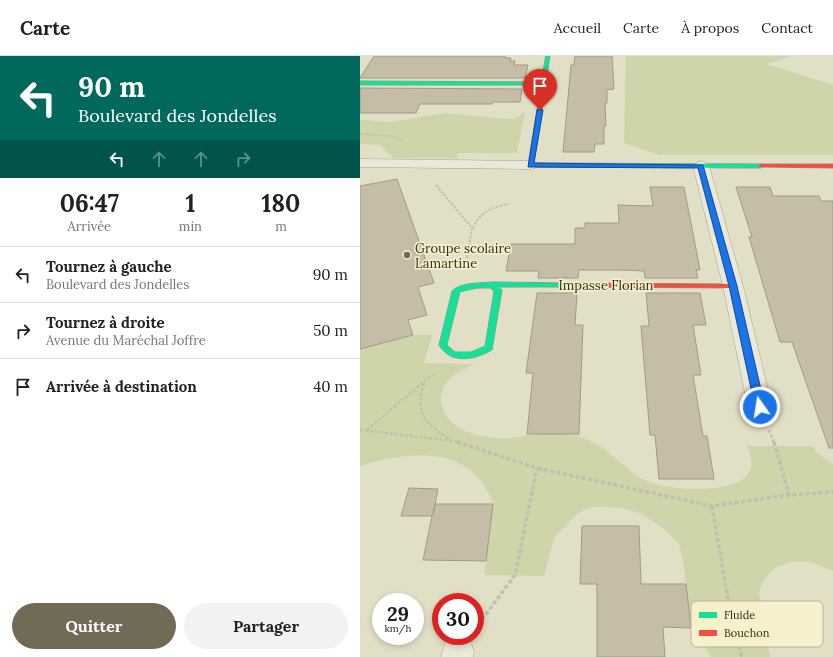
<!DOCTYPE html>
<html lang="fr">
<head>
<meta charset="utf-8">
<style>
  body { margin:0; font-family:Lora,serif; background:#f2f2f2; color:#202124; height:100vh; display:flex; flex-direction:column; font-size:15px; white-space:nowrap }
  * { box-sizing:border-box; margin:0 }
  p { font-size:13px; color:#757577 }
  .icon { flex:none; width:22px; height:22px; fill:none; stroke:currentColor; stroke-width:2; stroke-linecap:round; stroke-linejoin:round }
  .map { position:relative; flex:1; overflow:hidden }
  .side { display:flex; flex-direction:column; background:#fff; width:360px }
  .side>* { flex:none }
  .top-card { background:#00695c; color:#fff; overflow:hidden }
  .speed { position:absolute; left:12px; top:537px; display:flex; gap:8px; font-size:20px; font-weight:700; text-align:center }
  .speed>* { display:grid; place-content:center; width:52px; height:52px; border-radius:50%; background:#fff; box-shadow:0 2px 6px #0003; line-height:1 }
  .speed small { font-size:10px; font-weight:400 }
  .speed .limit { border:6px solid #d22; background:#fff; color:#111 }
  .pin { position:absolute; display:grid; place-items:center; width:34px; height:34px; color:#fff; margin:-41px -17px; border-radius:50% 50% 50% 0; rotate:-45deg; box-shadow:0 0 4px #0007 }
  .pin .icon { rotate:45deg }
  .me { position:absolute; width:44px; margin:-22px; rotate:347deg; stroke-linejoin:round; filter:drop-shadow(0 0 3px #0008) }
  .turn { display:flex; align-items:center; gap:14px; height:84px; padding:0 12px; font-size:18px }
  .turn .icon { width:52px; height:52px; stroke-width:2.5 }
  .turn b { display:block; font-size:28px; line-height:34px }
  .lanes { display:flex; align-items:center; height:38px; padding:0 12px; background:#0003; justify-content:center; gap:20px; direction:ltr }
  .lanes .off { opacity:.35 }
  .eta { display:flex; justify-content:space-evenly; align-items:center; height:68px; text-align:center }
  .eta b { font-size:24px; font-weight:700; line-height:28px }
  .action { display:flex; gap:8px; margin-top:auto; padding:8px 12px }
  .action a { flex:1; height:46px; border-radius:24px; background:#716a57; color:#fff; font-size:16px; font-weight:700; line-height:46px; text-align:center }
  .action a+a { background:#f2f2f2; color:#202124 }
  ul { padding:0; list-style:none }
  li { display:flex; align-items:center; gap:12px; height:56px; padding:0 12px; border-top:1px solid #e0e0e0 }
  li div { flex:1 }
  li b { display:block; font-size:15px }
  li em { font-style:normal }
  header { display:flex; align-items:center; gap:24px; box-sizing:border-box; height:56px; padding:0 20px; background:#fff; border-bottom:1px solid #e0e0e0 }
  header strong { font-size:19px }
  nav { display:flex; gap:22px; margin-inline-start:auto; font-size:14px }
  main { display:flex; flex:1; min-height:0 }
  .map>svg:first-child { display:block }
  .green { fill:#cdd5a9 }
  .building { fill:#c6bda8; stroke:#a29a87 }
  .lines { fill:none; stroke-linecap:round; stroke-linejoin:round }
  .lane-casing { stroke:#a7a291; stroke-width:1 }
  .street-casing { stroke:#a7a291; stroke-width:1 }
  .fast-casing { stroke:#969181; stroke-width:1 }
  .jam-casing { stroke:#969181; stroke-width:1 }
  .path-far3 { stroke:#c2bfb1; stroke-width:1.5; stroke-dasharray:2 1; stroke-linecap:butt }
  .path-far2 { stroke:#c2bfb1; stroke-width:2; stroke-dasharray:2.5 1.5; stroke-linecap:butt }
  .path-far1 { stroke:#c2bfb1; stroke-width:2.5; stroke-dasharray:3 2; stroke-linecap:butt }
  .path { stroke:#c2bfb1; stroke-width:3.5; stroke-dasharray:4 2.5; stroke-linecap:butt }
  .lane { fill:#eae8d9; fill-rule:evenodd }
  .street { fill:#eae8d9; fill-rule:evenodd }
  .fast { fill:#16e098; fill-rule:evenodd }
  .jam { fill:#f24e42; fill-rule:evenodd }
  .route { fill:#1a73e8; stroke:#114b97 }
  .poi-dot { fill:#716a57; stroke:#f6f0cb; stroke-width:1.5 }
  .labels { text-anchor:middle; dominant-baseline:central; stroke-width:3; stroke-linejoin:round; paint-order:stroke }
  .poi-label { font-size:13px; fill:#342b1a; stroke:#f6f0cb; text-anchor:start }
  .street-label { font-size:13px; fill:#342b1a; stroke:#f6f0cb }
  .key { fill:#f6f0cb; stroke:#bcb596; stroke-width:1 }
  .key-label { font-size:11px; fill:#342b1a }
</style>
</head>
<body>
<header>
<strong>Carte</strong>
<nav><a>Accueil</a><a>Carte</a><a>À propos</a><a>Contact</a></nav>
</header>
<main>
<section class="side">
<div class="top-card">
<div class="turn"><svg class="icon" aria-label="left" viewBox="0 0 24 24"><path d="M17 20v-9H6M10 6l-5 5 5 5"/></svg><div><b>90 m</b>Boulevard des Jondelles</div></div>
<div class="lanes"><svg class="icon" aria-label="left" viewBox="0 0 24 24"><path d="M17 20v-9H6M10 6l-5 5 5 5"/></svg><svg class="icon off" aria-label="ahead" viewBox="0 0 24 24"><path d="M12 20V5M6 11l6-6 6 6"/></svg><svg class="icon off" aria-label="ahead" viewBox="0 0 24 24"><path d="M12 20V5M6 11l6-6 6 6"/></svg><svg class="icon off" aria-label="right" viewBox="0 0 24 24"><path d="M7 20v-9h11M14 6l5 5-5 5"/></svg></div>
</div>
<div class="eta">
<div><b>06:47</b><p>Arrivée</p></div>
<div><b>1</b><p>min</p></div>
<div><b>180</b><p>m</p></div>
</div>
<ul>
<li><svg class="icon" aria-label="left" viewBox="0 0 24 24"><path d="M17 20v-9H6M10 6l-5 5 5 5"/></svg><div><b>Tournez à gauche</b><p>Boulevard des Jondelles</p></div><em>90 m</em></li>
<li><svg class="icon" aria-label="right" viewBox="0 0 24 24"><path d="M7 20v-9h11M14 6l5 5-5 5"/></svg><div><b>Tournez à droite</b><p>Avenue du Maréchal Joffre</p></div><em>50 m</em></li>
<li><svg class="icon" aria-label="arrive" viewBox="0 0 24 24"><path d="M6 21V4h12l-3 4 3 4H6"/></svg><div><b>Arrivée à destination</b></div><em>40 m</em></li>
</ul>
<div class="action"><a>Quitter</a><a>Partager</a></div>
</section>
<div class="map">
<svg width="473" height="601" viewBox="0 0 473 601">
  <rect width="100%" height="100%" fill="#e2dfc7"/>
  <path class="green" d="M266 0H430L407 8 473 29V99H299L264 87Z
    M165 56 157 97H98L97 102H33L20 89 0 88V64L31 66 85 57 147 63 156 62Z
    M53 279H72L64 307 114 308C101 315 88 319 83 334 82 338 80 342 81 346 86 375 121 383 146 382 162 381 177 378 192 377 200 377 208 378 216 380 242 386 258 406 279 421 300 435 360 438 381 424 396 414 392 403 387 390H453L456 396 473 408V515L451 506H431L414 512 402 527 399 537 410 601H351L330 565 324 510 319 488 303 472 282 458 261 452 249 451H235L224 454 217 458 194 482 184 520 124 519 133 448C132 442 130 440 127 435 104 388 42 397 0 410V293Z"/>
  <path class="building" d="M14 0H145V2H151L150 5H155L154 9H168L165 22H0Z
    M215 0H252L254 33 247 34V47H245L246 70H244V88H235L234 96H203L211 9H214Z
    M0 32 162 33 160 46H133L132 48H60L56 57H0Z
    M37 123 74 227 58 231 67 259 48 264 53 279 0 293V130Z
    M290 131H324L340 214H336L338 222H285L284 215 262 214H219L218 222H178L179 215H146L151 188H215V172H225V167H259L258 149 293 150Z
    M376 131H410L413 140H459L461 145H473V392H469L432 286H420L389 181H392Z
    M177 237H217L215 269H223L219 378H167L173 317H166Z
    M286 237H340L346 269H333L341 319H333L343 380H347L354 423H299L295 379H290L281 270H289Z
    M49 432 78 433 73 459 75 448H133L126 505 63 504 72 460H41Z
    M222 470H279L281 528H326L331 572 303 571 305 601H237V528H220Z"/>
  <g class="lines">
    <defs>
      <path id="lane" d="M0 103 171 105 175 106 177 109 175 112 171 113 0 111Z"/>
      <path id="street" d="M341 105 346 107 349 110 383 230 412 351 408 357 400 360 392 357 388 351 363 230 333 110 336 107Z
        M99 580 110 584 114 596 113 601H81L86 584Z"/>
      <path id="fast" d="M186 0H190L174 107 401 108 404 110 401 112 171 111 168 109 181 29H0V25L181 26Z
        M134 226 212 227 216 229 212 231H138L142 234 132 294C114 304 91 309 79 289L92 235C101 226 121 227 134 226ZM118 232H130L134 235 125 290 111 296H95L87 289 100 236Z"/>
      <path id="jam" d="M401 108H473V112L399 111 398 110Z
        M209 227 373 228 377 230 373 232 212 231H209L208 229Z"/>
    </defs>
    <use href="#lane" class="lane-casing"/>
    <use href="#street" class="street-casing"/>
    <use href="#fast" class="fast-casing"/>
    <use href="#jam" class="jam-casing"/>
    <path class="path-far3" d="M0 78 31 80 43 85"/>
    <path class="path-far2" d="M76 129 112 172 106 207
      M113 172C119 156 133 151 149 148"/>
    <path class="path-far1" d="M64 327C54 357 66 370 92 384
      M0 374 94 385 100 387
      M7 374 73 318
      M409 374 414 387"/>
    <path class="path" d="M97 386 177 412 352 450 429 439 473 436
      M414 386 429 439
      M352 450 371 560 382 601
      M118 569 155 519 177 412"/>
    <use href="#lane" class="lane"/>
    <use href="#street" class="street"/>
    <use href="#fast" class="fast"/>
    <use href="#jam" class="jam"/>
  </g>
  <path class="route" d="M180 53 183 54 174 107 343 109 377 230 405 351 403 354H396L395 351 369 230 338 112 168 111 177 54Z"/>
  <circle class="poi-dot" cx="47" cy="199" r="4"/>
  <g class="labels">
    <g class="poi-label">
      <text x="55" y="192">Groupe scolaire<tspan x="55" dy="15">Lamartine</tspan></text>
    </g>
    <g class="street-label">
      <text x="246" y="229">Impasse Florian</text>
    </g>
  </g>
  <rect x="331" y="545" width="132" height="46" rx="6" class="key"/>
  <rect x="339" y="556" width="18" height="6" fill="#16e098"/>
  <rect x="339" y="574" width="18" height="6" fill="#f24e42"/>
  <g class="key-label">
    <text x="364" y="563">Fluide</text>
    <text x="364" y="581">Bouchon</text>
  </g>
</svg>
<div class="speed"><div>29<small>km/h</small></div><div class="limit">30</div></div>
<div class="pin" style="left:180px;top:54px;background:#d93025"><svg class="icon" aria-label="arrive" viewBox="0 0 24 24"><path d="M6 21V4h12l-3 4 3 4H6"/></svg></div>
<svg class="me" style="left:400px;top:351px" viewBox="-20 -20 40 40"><circle r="17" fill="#1a73e8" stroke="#fff" stroke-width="3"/><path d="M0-11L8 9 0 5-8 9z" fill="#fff"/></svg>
</div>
</main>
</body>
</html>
